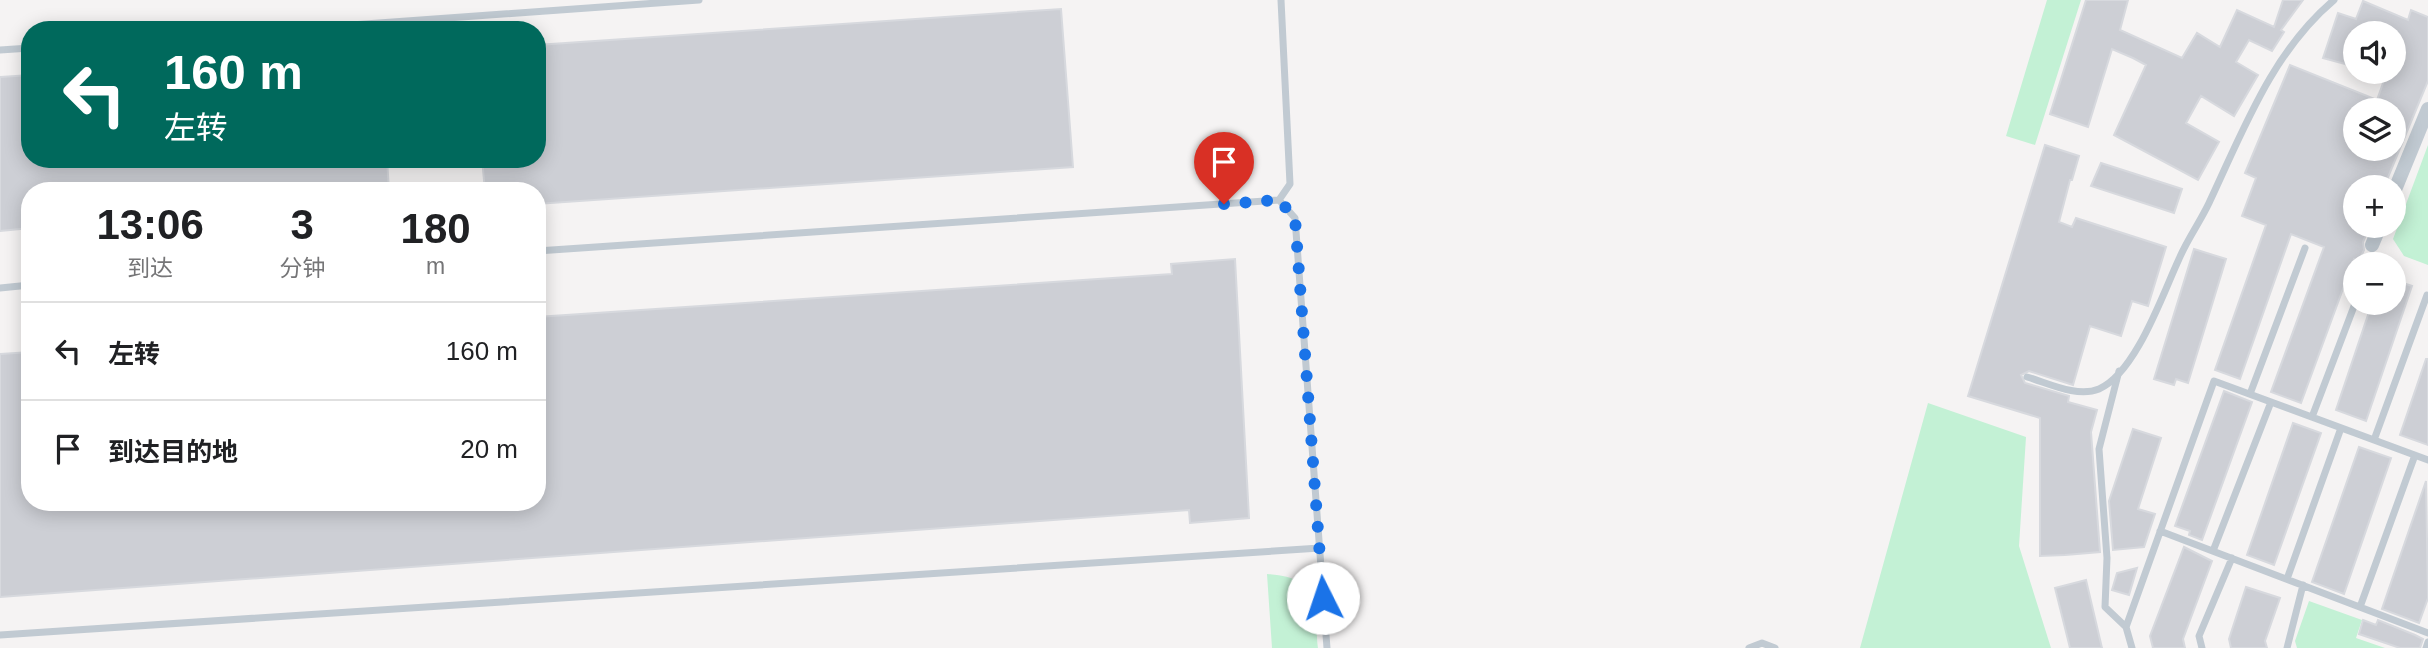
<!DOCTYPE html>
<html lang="zh">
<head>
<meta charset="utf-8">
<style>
  body { margin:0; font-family:Helvetica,"Noto Sans SC",sans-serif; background:#f2f2f2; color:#202124; height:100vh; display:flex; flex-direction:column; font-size:26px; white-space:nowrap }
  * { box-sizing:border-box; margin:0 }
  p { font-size:23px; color:#757577 }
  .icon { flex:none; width:38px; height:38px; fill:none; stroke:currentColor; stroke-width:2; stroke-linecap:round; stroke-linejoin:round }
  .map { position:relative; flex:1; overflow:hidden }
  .details { position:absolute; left:21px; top:182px; width:525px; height:329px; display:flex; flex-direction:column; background:#fff; border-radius:28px; box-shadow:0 4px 18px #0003 }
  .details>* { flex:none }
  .banner { position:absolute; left:21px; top:21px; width:525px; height:147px; border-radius:28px; box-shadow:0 4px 18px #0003; background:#00695c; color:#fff; overflow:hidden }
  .tools { position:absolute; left:2343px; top:21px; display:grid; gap:14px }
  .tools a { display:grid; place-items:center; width:63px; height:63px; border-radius:50%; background:#fff; box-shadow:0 4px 18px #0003; font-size:35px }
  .pin { position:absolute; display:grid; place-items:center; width:60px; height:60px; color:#fff; margin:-72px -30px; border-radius:50% 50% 50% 0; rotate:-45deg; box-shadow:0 0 7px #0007 }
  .pin .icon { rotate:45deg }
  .me { position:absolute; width:77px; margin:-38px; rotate:356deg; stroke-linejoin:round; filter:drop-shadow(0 0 5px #0008) }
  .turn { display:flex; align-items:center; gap:24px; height:147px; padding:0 28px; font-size:32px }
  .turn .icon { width:91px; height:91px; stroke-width:2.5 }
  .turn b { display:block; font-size:49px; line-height:60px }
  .eta { display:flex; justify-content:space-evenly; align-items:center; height:119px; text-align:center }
  .eta b { font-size:42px; font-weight:700; line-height:49px }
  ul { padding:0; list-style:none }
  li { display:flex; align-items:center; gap:21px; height:98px; padding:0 28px; border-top:2px solid #e0e0e0 }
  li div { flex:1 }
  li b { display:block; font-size:26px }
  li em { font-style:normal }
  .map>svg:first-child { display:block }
  .green { fill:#c3f1d5 }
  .building { fill:#cdcfd5; stroke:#d7d9de; stroke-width:2; fill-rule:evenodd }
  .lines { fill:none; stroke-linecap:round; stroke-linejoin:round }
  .service { stroke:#c1cad2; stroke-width:7 }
  .minor { stroke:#c1cad2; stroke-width:14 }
  .route { stroke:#1a73e8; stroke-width:12; stroke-dasharray:0 21.6 }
</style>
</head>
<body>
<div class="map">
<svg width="2428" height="648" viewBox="0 0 2428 648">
  <rect width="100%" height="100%" fill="#f5f3f3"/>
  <path class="green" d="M2047 0H2081L2035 145 2006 136Z
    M2428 145V265L2404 256 2393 239Z
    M1928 403 2026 437 2019 546 2051 648H1860Z
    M1267 574C1321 577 1314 603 1318 648H1272Z
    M2309 601 2362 620 2356 638 2385 648H2297L2295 641Z"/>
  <path class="building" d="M2086 0H2128L2120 30 2182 58 2197 33 2220 47 2237 10 2274 27 2283 0H2303L2281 30 2284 32 2272 51 2249 40 2236 62 2258 75 2234 116 2201 96 2186 123 2219 142 2198 180 2114 135 2146 65 2133 58 2112 49 2088 127 2050 114Z
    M2363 1 2408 20 2411 10 2428 17V81L2384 187H2356V226H2370L2363 242 2364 250 2359 261 2354 259 2301 403 2271 392 2324 247 2291 234 2240 379 2215 370 2266 225 2242 216 2256 178 2245 173 2290 65 2377 100 2387 72H2394V33H2356V67L2323 58 2338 13 2356 19ZM2356 110H2394V149H2356Z
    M1061 9 1073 167 537 204V191H485L482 159H537V45Z
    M30 75V159H387L389 191H30V228L0 231V77Z
    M2045 145 2079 156 2072 180H2070L2059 222 2072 227 2076 218 2166 247 2148 306 2132 301 2121 336 2090 326 2073 385 2029 371 2021 375 2025 383 2069 396 2068 402 2097 410 2091 432 2100 552 2065 555 2040 556V418L1968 396Z
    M2101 163 2182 189 2174 213 2091 186Z
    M2194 249 2226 259 2188 383 2176 379 2174 385 2154 379Z
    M1235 259 1249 518 1190 523 1189 510 0 597V354L30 352V502H537V317L1172 274 1171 264Z
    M2394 280 2412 286 2366 421 2336 410 2372 303H2394Z
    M2426 359H2428V445L2400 435Z
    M2224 391 2252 402 2202 540 2189 535 2190 531 2175 526Z
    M2293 423 2321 433 2274 565 2247 555Z
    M2133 429 2161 438 2138 509 2155 514 2144 547 2113 550 2109 501Z
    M2359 447 2391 458 2344 594 2312 582Z
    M2426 481 2428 598 2419 623 2382 609Z
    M2184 547 2212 561 2183 639 2185 648H2153L2150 636Z
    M2137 568 2129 595 2112 590 2117 573Z
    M2086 580 2102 648H2070L2055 588Z
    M2246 587 2280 598 2265 641 2267 648H2231L2229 639Z
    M2363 620 2376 625 2378 620 2415 635 2423 639 2420 648H2400L2359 634Z"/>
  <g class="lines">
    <path class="service" d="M282 30 699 0
      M0 50 30 48
      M1279 200 1295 218 1327 648
      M1279 200 1290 184 1281 0
      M537 251 1279 200
      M0 288 30 285
      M2119 371 2099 449 2107 558 2105 607 2126 627
      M2027 377C2048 383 2077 398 2099 389 2136 373 2163 293 2179 259 2187 240 2200 222 2209 203 2243 131 2272 52 2334 0
      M2250 394 2305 248
      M2312 417 2356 301
      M2374 440 2427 295
      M2160 531 2428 633
      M2213 551 2271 402
      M2287 579 2341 428
      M2360 607 2415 455
      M0 635 1320 548
      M1749 648 1762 643 1775 648
      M2132 648 2126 627 2214 381 2428 460
      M2202 648 2199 636 2232 558
      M2287 648 2303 585
      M2426 648 2428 642"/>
    <path class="minor" d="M2394 192 2428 109
      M2372 245 2380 226"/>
  </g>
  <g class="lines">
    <path class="route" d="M1224 204 1279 200 1295 218 1323 598"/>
  </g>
</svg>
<div class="tools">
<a><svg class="icon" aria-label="sound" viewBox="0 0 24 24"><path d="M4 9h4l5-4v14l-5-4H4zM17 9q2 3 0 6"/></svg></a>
<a><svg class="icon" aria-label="layers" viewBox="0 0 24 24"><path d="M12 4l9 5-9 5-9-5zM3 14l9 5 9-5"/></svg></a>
<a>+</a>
<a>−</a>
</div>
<div class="pin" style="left:1224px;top:204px;background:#d93025"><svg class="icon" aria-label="arrive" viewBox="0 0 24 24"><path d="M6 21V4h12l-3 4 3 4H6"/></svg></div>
<svg class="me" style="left:1323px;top:598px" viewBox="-20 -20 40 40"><circle r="19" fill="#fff"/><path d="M0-13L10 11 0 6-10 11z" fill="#1a73e8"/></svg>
<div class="banner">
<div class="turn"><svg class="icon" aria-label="left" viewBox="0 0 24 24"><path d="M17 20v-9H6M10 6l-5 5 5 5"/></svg><div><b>160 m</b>左转</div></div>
</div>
<section class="details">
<div class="eta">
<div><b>13:06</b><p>到达</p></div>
<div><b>3</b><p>分钟</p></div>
<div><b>180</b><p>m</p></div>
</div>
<ul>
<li><svg class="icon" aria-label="left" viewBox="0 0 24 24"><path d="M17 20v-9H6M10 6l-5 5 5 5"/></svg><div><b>左转</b></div><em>160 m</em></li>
<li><svg class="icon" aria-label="arrive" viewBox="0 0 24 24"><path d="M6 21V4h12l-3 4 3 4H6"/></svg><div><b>到达目的地</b></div><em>20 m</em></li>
</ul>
</section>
</div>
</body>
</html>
